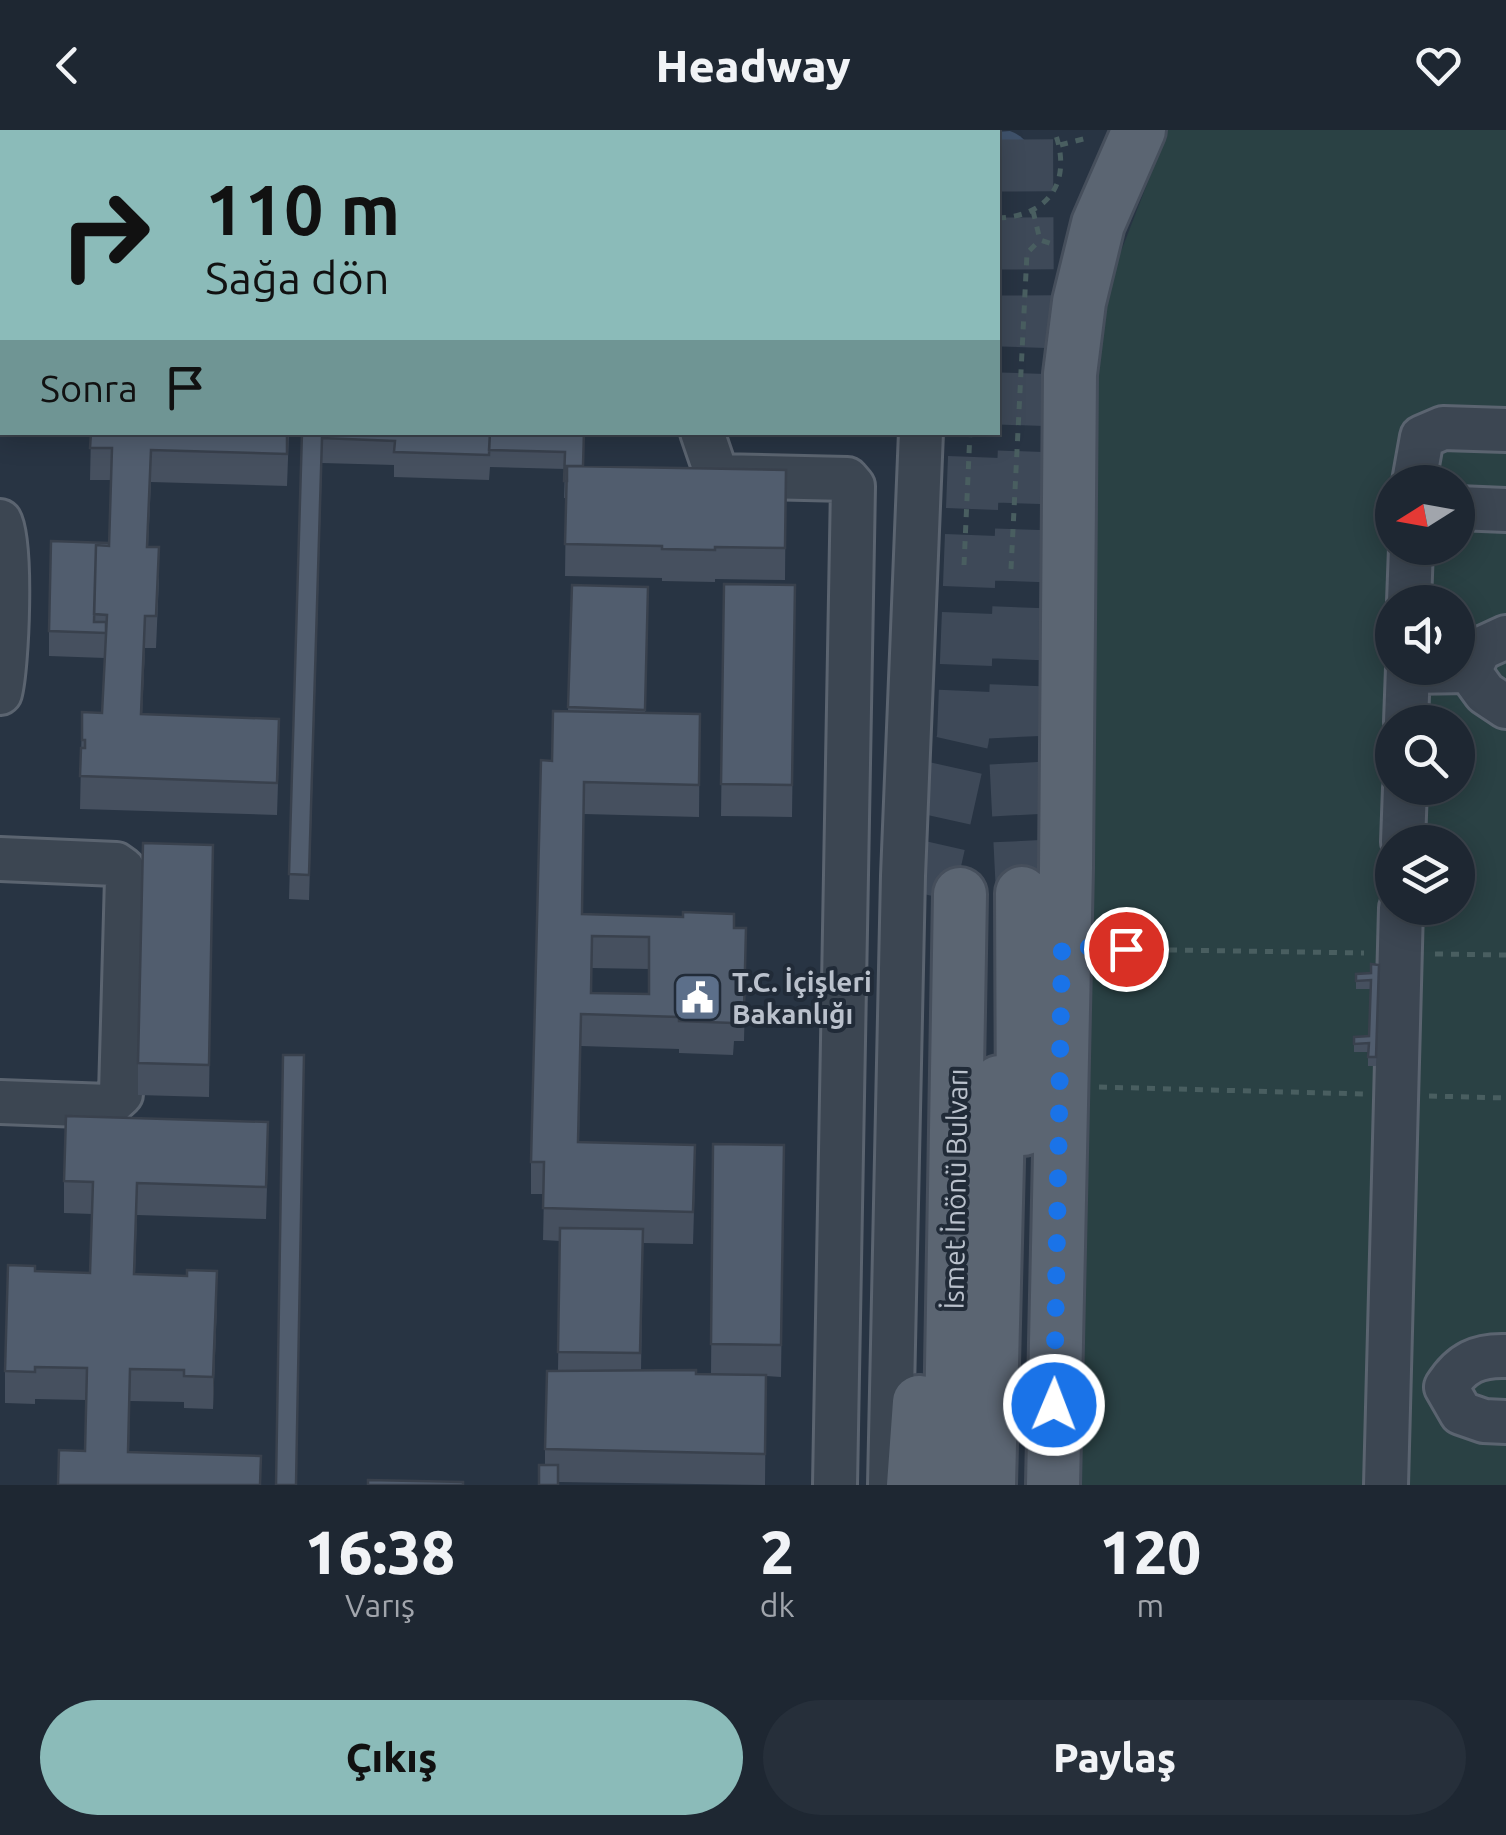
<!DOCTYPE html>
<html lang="tr">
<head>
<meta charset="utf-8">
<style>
  body { margin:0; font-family:Ubuntu,sans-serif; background:#262f3a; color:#f1f3f6; height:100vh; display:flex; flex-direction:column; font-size:38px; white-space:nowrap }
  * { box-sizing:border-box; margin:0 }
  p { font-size:32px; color:#a1a5ac }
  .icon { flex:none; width:55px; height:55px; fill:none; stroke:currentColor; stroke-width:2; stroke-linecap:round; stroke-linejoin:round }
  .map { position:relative; height:1355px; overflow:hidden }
  .side { display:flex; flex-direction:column; background:#1e2732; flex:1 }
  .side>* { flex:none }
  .banner { position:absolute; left:0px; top:0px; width:1000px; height:305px; box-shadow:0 5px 25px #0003,0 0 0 2px #3c444d; background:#8bbbb9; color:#111; overflow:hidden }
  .needle { width:65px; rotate:259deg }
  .tools { position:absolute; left:1375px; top:335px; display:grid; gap:20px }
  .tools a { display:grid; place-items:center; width:100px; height:100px; border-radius:50%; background:#1e2732; box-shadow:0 5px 25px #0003,0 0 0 2px #3c444d; font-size:50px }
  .pin { position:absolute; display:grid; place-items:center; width:85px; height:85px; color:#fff; margin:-42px; border:5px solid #fff; border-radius:50%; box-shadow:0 2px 10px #0007 }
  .me { position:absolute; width:110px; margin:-55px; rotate:1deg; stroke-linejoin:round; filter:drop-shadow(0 0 8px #0008) }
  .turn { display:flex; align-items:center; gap:35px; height:210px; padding:0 40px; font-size:45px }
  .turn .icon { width:130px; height:130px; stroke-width:2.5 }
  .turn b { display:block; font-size:70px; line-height:85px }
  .then { display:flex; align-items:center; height:95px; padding:0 40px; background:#0003; gap:20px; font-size:38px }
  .eta { display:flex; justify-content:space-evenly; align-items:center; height:170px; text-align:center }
  .eta b { font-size:60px; font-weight:800; line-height:70px }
  .action { display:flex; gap:20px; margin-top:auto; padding:20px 40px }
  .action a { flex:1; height:115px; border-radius:60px; background:#8bbbb9; color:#111; font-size:40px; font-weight:800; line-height:115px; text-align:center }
  .action a+a { background:#262f3a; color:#f1f3f6 }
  header { display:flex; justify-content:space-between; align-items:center; height:130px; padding:0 40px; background:#1e2732; font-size:45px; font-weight:800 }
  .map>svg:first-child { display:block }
  .green { fill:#2a4144; fill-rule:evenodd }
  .water { fill:#3f526b }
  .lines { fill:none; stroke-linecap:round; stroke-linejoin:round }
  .major-tunnel { stroke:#3e4958; stroke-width:52; stroke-dasharray:52 26; stroke-linecap:butt }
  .minor-casing { stroke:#5b6470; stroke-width:48 }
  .major-casing { stroke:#464f5c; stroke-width:58 }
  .path { stroke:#495e60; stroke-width:5; stroke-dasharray:8 8; stroke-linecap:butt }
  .minor { stroke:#3c4652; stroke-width:42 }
  .major { stroke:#5b6572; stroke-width:52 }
  .wall { fill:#46505f; fill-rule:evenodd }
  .shaded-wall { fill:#39414d }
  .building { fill:#515d6e; stroke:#39414d; stroke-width:2.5; fill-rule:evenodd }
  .route { stroke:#1a73e8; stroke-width:18; stroke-dasharray:0 32.4 }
  .labels { text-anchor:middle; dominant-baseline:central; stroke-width:8; stroke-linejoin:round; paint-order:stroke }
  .poi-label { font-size:28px; font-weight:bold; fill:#bac1cc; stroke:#212b38; text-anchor:start }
  .street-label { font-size:28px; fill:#bac1cc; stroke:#212b38 }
</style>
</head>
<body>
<header><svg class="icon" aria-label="back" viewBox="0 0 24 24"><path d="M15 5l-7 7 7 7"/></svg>Headway<svg class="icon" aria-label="heart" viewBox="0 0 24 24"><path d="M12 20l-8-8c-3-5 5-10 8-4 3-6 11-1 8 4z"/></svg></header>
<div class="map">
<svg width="1506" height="1355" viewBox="0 0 1506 1355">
  <rect width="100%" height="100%" fill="#283443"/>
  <path class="green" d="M1168 0H1506V1355H1080L1079 957 1096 244 1101 173ZM1392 352H1458V418H1392ZM1392 472H1458V538H1392ZM1392 592H1458V658H1392ZM1392 712H1458V778H1392Z"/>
  <path class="water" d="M1010 1C1047 14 1037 64 998 59L996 2Z"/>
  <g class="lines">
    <path class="major-tunnel" d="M903 0 906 2
      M959 0 961 2
      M429 2 440 0
      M1022 763 1014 602 1028 200 1027 0
      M928 765 963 608 975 302"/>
    <defs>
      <path id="minor" d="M818 0 826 2
        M702 302 717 346 847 349 853 356 835 1355
        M1414 352 1422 307 1443 298 1506 300
        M1458 378 1506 380
        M0 391C12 411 7 538 0 563
        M1409 472 1411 418
        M1469 541 1480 519 1506 507
        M1469 541 1485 563 1506 577
        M1408 542 1469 541
        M1406 592 1408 538
        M1403 712 1405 658
        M0 729 116 734 123 739 127 748 121 964 108 976 0 972
        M1446 1257 1461 1283 1484 1291 1506 1292
        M1446 1257C1461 1233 1478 1225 1506 1226
        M890 1355 903 746 921 302
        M1386 1355 1401 778"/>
      <path id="major" d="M110 2 120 0
        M242 2 253 0
        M577 2 588 0
        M0 33 2 32
        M0 108 2 107
        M1022 763 1023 999
        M913 1355 919 1272
        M950 1355 960 764
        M989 1355 999 952
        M1053 1355 1066 738 1070 244 1079 172 1098 94 1139 0"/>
    </defs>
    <use href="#minor" class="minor-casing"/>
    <use href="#major" class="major-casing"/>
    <path class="path" d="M923 2 924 0
      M954 2 956 0
      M1060 15 1091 7
      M1033 81 1040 110 1052 114
      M998 88C1051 86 1073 49 1054 0
      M0 162V172
      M964 435 970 302
      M1011 439 1027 123 1040 110
      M1105 819 1364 823
      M1435 824 1506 825
      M1099 957 1363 964
      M1429 966 1506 968"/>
    <use href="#minor" class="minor"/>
    <use href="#major" class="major"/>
  </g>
  <path class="wall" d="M91 302H289L287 356 151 352 148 417 159 449 156 518H145L142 584 279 621 277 685 80 679 82 582 102 583 105 528 49 526V501L109 413 111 350H90Z
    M302 302H584V336L786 340 785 450 715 449V452L662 451V448L565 446 566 368H564L565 339 490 337 489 350 394 347V335L322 333 309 770 289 769Z
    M724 454 795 455 792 687 721 686Z
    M572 455 648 457 645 583 700 584 699 687 584 684 582 784 734 798 746 830 744 911H734L733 925 679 923V919L581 916 579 1012 695 1047 693 1114 643 1113 641 1241 711 1244 713 1014 784 1015 781 1247 766 1246 765 1355 558 1352 545 1335V1319L558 1241 560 1111 543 1110 544 1064H531V1032L552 631 568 582ZM592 838 649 839V864L591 863Z
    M213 715 209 967 138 965V933Z
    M1379 835 1376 936H1368V922H1354V907L1369 906 1370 859H1356V844L1371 843Z
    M268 1024 266 1089 137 1085 135 1144 217 1173 213 1279 184 1278V1272L130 1271 129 1322 261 1355 85 1321 86 1270 35 1269V1274L5 1273V1241L35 1141 90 1143 92 1084 64 1083V1051Z"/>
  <path class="shaded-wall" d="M145 486V518L141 616V584Z
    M217 1141V1173L213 1279V1247Z"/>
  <path class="building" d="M91 302H287V324L151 320 147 417H159L156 486H145L141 584 279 589 277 653 80 646 81 618H85V610H82V582L102 583 107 485 94 484 96 415 109 416 112 318H90Z
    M302 302H490L489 325 394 322 395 311 322 308 309 745 289 744Z
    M490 302H584L583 336H567V351H564L565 322 489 320Z
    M567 336 786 340 785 418 715 417V420L662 419V416L565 414Z
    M51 411 109 413V416L96 415 94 492H106V503L49 501Z
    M724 454 795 455 792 655 721 654Z
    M572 455 648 457 645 580 568 577Z
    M553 581 700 584 699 655 584 652 582 784 683 787V782L734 784V798H746L744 879 734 878 733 893 679 891V887L581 884 578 1012 695 1015 693 1082 543 1078 544 1032H531L541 630 552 631ZM592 806 649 807V864L591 863Z
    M143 713 213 715 209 935 138 933Z
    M1371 834 1379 835 1376 927H1368L1369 913 1354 914V907L1369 906 1371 850 1356 851V844L1371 843Z
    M283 925H304L296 1355H276Z
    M66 986 268 992 266 1057 137 1053 134 1144 187 1146V1140L217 1141 213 1247 184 1246V1240L130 1239 128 1322 261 1326 260 1355H58L59 1320 85 1321 87 1238 35 1237V1242L5 1241 8 1135 35 1136V1141L90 1143 93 1052 64 1051Z
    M713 1014 784 1015 781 1215 711 1214Z
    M560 1098 643 1099 640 1223 558 1222Z
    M696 1240V1244L766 1245 765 1324 545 1319 547 1241Z
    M539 1335H558V1355H539Z
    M368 1350 463 1352V1355H368Z"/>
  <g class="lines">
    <path class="route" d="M1054 1275 1062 816 1126 819"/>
  </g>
  <defs>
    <symbol id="civic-square" viewBox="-11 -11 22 22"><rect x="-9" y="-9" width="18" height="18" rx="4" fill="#5c6f8a" stroke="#212b38"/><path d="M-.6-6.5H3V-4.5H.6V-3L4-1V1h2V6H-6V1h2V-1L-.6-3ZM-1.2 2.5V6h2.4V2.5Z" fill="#fff"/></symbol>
  </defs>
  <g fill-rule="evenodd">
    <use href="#civic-square" x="670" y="840" width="55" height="55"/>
  </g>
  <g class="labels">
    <g class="poi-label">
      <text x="732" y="851">T.C. İçişleri<tspan x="732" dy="32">Bakanlığı</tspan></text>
    </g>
    <g class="street-label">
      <text transform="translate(955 1059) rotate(-89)">İsmet İnönü Bulvarı</text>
    </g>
  </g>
</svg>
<div class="tools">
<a><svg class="needle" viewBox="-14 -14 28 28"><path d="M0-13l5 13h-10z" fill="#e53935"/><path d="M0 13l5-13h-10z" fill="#a1a5ac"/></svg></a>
<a><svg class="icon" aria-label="sound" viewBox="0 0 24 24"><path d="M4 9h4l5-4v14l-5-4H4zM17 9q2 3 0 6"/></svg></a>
<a><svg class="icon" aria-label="search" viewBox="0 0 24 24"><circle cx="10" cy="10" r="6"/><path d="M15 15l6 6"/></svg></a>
<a><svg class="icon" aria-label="layers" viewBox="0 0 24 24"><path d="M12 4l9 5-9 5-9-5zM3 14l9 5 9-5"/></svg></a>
</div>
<div class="pin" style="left:1126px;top:819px;background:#d93025"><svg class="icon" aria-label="arrive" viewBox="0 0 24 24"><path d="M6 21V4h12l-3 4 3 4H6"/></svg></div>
<svg class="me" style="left:1054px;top:1275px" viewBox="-20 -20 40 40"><circle r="17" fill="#1a73e8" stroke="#fff" stroke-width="3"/><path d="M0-11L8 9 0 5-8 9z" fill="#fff"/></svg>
<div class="banner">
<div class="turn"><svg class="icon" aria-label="right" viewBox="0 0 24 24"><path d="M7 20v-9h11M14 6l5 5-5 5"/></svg><div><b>110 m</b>Sağa dön</div></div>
<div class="then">Sonra<svg class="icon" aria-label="arrive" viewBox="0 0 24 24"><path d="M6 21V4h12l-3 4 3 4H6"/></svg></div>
</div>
</div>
<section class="side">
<div class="eta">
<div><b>16:38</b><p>Varış</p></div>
<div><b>2</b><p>dk</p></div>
<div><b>120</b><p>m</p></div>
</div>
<div class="action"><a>Çıkış</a><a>Paylaş</a></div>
</section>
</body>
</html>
